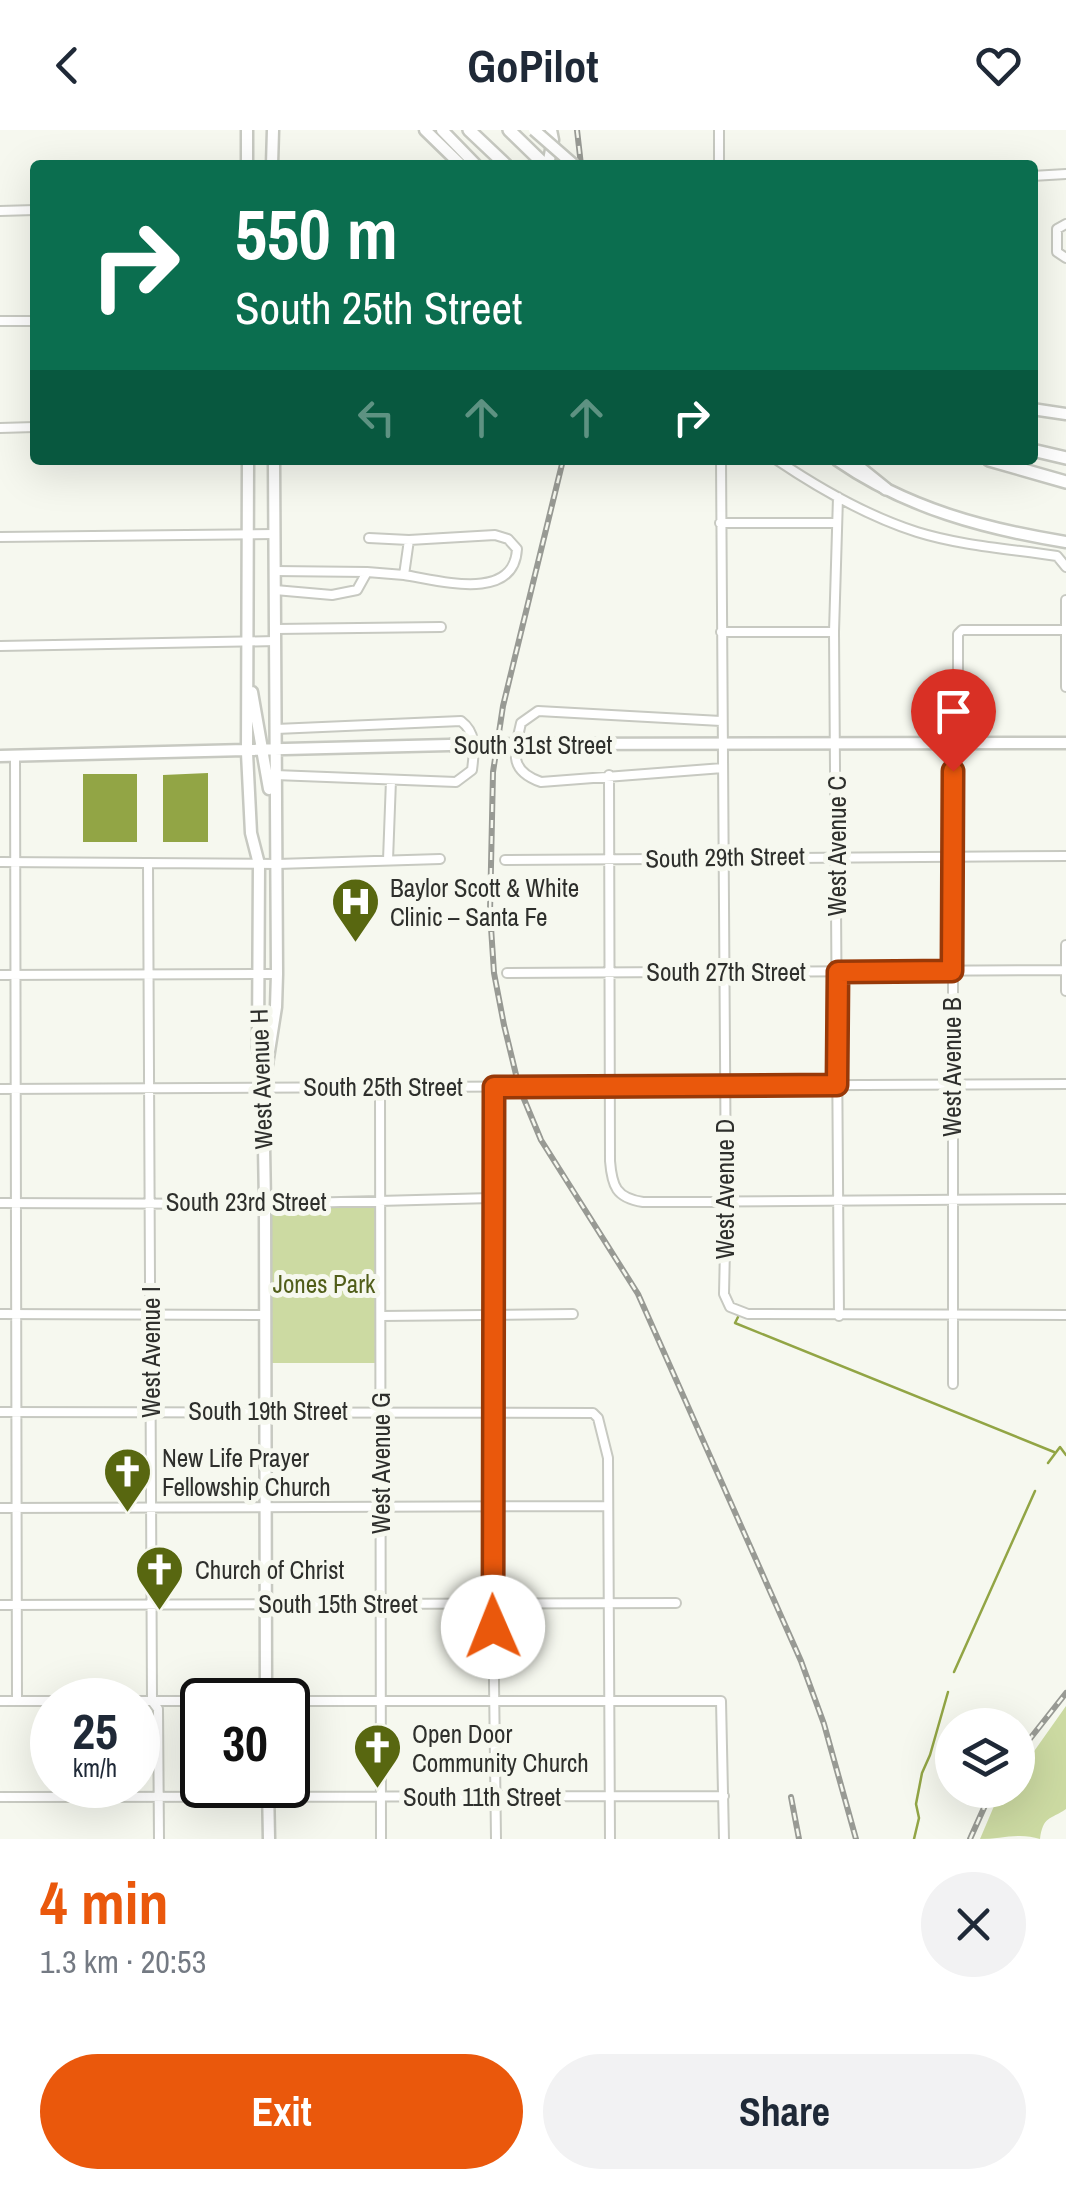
<!DOCTYPE html>
<html lang="en">
<head>
<meta charset="utf-8">
<style>
  body { margin:0; font-family:"Archivo Narrow",sans-serif; background:#f2f2f3; color:#1f2937; height:100vh; display:flex; flex-direction:column; font-size:38px; white-space:nowrap }
  * { box-sizing:border-box; margin:0 }
  p { font-size:32px; color:#747a83 }
  .icon { flex:none; width:55px; height:55px; fill:none; stroke:currentColor; stroke-width:2; stroke-linecap:round; stroke-linejoin:round }
  .map { position:relative; height:1709px; overflow:hidden }
  .panel { display:flex; flex-direction:column; background:#fff; flex:1 }
  .panel>* { flex:none }
  .guide { position:absolute; left:30px; top:30px; width:1008px; height:305px; border-radius:10px; box-shadow:0 10px 40px #0002; background:#0b6e4f; color:#fff; overflow:hidden }
  .tools { position:absolute; left:935px; top:1578px; display:grid; gap:20px }
  .tools a { display:grid; place-items:center; width:100px; height:100px; border-radius:50%; background:#fff; box-shadow:0 10px 40px #0002; font-size:50px }
  .speed { position:absolute; left:30px; top:1548px; display:flex; gap:20px; font-size:50px; font-weight:700; text-align:center }
  .speed>* { display:grid; place-content:center; width:130px; height:130px; border-radius:50%; background:#fff; box-shadow:0 10px 40px #0002; line-height:1 }
  .speed small { font-size:25px; font-weight:400 }
  .speed .limit { border:5px solid #111; border-radius:15px; background:#fff; color:#111 }
  .pin { position:absolute; display:grid; place-items:center; width:85px; height:85px; color:#fff; margin:-102px -42px; border-radius:50% 50% 50% 0; rotate:-45deg; box-shadow:0 0 10px #0007 }
  .pin .icon { rotate:45deg }
  .me { position:absolute; width:110px; margin:-55px; rotate:359deg; stroke-linejoin:round; filter:drop-shadow(0 0 8px #0008) }
  .turn { display:flex; align-items:center; gap:35px; height:210px; padding:0 40px; font-size:45px }
  .turn .icon { width:130px; height:130px; stroke-width:2.5 }
  .turn b { display:block; font-size:70px; line-height:85px }
  .lanes { display:flex; align-items:center; height:95px; padding:0 40px; background:#0003; justify-content:center; gap:50px; direction:ltr }
  .lanes .off { opacity:.35 }
  .round { display:grid; place-items:center; flex:none; width:105px; height:105px; border-radius:52px; background:#f2f2f3 }
  .head { display:flex; align-items:center; justify-content:space-between; height:170px; padding:0 40px }
  h1 { font-size:60px; font-weight:700; line-height:75px; color:#ea580c }
  .button { display:flex; gap:20px; margin-top:auto; padding:20px 40px }
  .button a { flex:1; height:115px; border-radius:60px; background:#ea580c; color:#fff; font-size:40px; font-weight:700; line-height:115px; text-align:center }
  .button a+a { background:#f2f2f3; color:#1f2937 }
  header { display:flex; justify-content:space-between; align-items:center; height:130px; padding:0 40px; background:#fff; font-size:45px; font-weight:700 }
  .map>svg:first-child { display:block }
  .green { fill:#ccdaa2 }
  .water { fill:#92a545 }
  .lines { fill:none; stroke-linecap:round; stroke-linejoin:round }
  .stream { stroke:#92a545; stroke-width:2.5 }
  .minor-casing { stroke:#c7c9c1; stroke-width:12 }
  .major-casing { stroke:#c7c9c1; stroke-width:15 }
  .highway-casing { stroke:#c7c9c1; stroke-width:16 }
  .minor { stroke:#fff; stroke-width:8 }
  .major { stroke:#fff; stroke-width:10 }
  .highway { stroke:#fff; stroke-width:11 }
  .rail-casing { stroke:#989a94; stroke-width:6 }
  .rail { stroke:#f6f8ef; stroke-width:2.5; stroke-dasharray:8; stroke-linecap:butt }
  .major-bridge-casing { stroke:#c7c9c1; stroke-width:15; stroke-linecap:butt }
  .major-bridge { stroke:#fff; stroke-width:10 }
  .route-casing { stroke:#983908; stroke-width:25 }
  .route { stroke:#ea580c; stroke-width:18 }
  .labels { text-anchor:middle; dominant-baseline:central; stroke-width:10; stroke-linejoin:round; paint-order:stroke }
  .street-label { font-size:25px; fill:#2e2f2c; stroke:#f6f8ef }
  .poi-label { font-size:25px; fill:#2e2f2c; stroke:#f6f8ef; text-anchor:start }
  .park-label { font-size:25px; fill:#515e1a; stroke:#f6f8ef }
</style>
</head>
<body>
<header><svg class="icon" aria-label="back" viewBox="0 0 24 24"><path d="M15 5l-7 7 7 7"/></svg>GoPilot<svg class="icon" aria-label="heart" viewBox="0 0 24 24"><path d="M12 20l-8-8c-3-5 5-10 8-4 3-6 11-1 8 4z"/></svg></header>
<div class="map">
<svg width="1066" height="1709" viewBox="0 0 1066 1709">
  <rect width="100%" height="100%" fill="#f6f8ef"/>
  <path class="green" d="M272 1076H375V1233H272Z
    M1066 1576V1679C1050 1690 1043 1686 1040 1709 1020 1702 1001 1709 980 1709L1000 1662 1006 1664 1009 1660H1018V1644Z"/>
  <path class="water" d="M208 643V712H163V645Z
    M83 644H137V712H83Z"/>
  <g class="lines">
    <path class="stream" d="M738 1187 735 1193 1054 1322
      M1048 1333 1060 1317 1066 1325
      M954 1542 1035 1361
      M914 1709 919 1688 916 1674 922 1643 930 1625 948 1562"/>
    <defs>
      <path id="minor" d="M719 35V0
        M1032 46 1066 44
        M0 81 35 80
        M1066 94 1057 99V122L1066 128
        M0 191H35
        M0 298 35 297
        M721 330 726 1072 724 1164 730 1177 748 1184 1066 1185
        M777 330C820 359 867 386 917 402 962 416 1011 419 1057 426L1066 437
        M838 367 834 502 839 1186
        M720 393H834
        M0 407 274 404
        M369 408 409 410 495 405 508 409 517 419C514 473 438 450 404 445
        M275 441 367 442
        M275 460 332 465 357 460 367 442 404 445 409 410
        M1066 470V557
        M276 499 441 497
        M721 502H834
        M0 516 276 511
        M721 591 538 581 521 593C515 621 507 640 541 652L723 638
        M15 626 17 1571
        M275 645 456 652 472 640C474 622 478 604 461 591L276 599
        M609 645 610 1031C612 1056 616 1068 643 1072L1066 1069
        M388 730 391 650
        M505 730 1066 726
        M0 732 277 734 440 729
        M148 733 152 1571 158 1579 159 1709
        M1066 815V861
        M507 843 1066 840
        M0 845 277 844
        M380 957 381 1709
        M494 957 493 1473 496 1709
        M0 959 1066 954
        M0 1073 265 1074 492 1068
        M0 1184 265 1185
        M381 1186 573 1184
        M953 1254V613L958 605V504L962 500H1066
        M0 1282 593 1283 598 1288 608 1328 610 1709
        M0 1378 608 1376
        M0 1475 676 1473
        M0 1571H52
        M138 1571H202
        M288 1571H721L724 1709
        M0 1667 724 1666"/>
      <path id="major" d="M247 0V35
        M425 0 461 35
        M442 0 476 35
        M272 35 273 0
        M548 35 553 10 551 0
        M1032 279 1066 284
        M248 330 247 623 251 703 259 734 258 918 263 958 265 1074 266 1570
        M837 330C906 378 985 399 1066 412
        M252 562 269 659
        M538 614 1066 613
        M0 626 449 615
        M265 947 276 877 277 844 274 330
        M268 1655 269 1709"/>
      <path id="highway" d="M469 0 506 35
        M509 0 545 35
        M1032 320 1066 328
        M850 330 886 359
        M989 330 1066 352"/>
    </defs>
    <use href="#minor" class="minor-casing"/>
    <use href="#major" class="major-casing"/>
    <use href="#highway" class="highway-casing"/>
    <use href="#minor" class="minor"/>
    <use href="#major" class="major"/>
    <use href="#highway" class="highway"/>
    <defs>
      <path id="rail" d="M577 0 581 35
        M563 330 503 576 493 642 490 782 494 843 504 895 519 957 541 1010 638 1164 801 1531 824 1594 856 1709
        M1018 1624 1066 1563
        M791 1667 799 1709
        M970 1709 992 1660"/>
    </defs>
    <use href="#rail" class="rail-casing"/>
    <use href="#rail" class="rail"/>
    <defs>
      <path id="major-bridge" d="M534 0 574 35
        M449 615 538 614"/>
    </defs>
    <use href="#major-bridge" class="major-bridge-casing"/>
    <use href="#major-bridge" class="major-bridge"/>
  </g>
  <g class="lines">
    <defs>
      <path id="route" d="M493 1497 494 957 837 955 838 842 952 841 953 641"/>
    </defs>
    <use href="#route" class="route-casing"/>
    <use href="#route" class="route"/>
  </g>
  <defs>
    <symbol id="hospital-pin" viewBox="-11 -11 22 30"><path d="M0 17L-7.5 6A9.5 9.5 0 1 1 7.5 6Z" fill="#586710" stroke="#f6f8ef"/><path d="M-5-5h3v3.5h4V-5h3V5h-3V1.5h-4V5h-3Z" fill="#fff"/></symbol>
    <symbol id="church-pin" viewBox="-11 -11 22 30"><path d="M0 17L-7.5 6A9.5 9.5 0 1 1 7.5 6Z" fill="#586710" stroke="#f6f8ef"/><path d="M-1.2-6h2.4v3.5h3.3v2.4h-3.3V6h-2.4V-.1h-3.3v-2.4h3.3Z" fill="#fff"/></symbol>
  </defs>
  <g fill-rule="evenodd">
    <use href="#hospital-pin" x="328" y="744" width="55" height="75"/>
    <use href="#church-pin" x="100" y="1314" width="55" height="75"/>
    <use href="#church-pin" x="132" y="1412" width="55" height="75"/>
    <use href="#church-pin" x="350" y="1590" width="55" height="75"/>
  </g>
  <g class="labels">
    <g class="street-label">
      <text x="533" y="615">South 31st Street</text>
      <text transform="translate(837 716) rotate(-90)">West Avenue C</text>
      <text transform="translate(725 727) rotate(-1)">South 29th Street</text>
      <text x="726" y="842">South 27th Street</text>
      <text transform="translate(952 937) rotate(-90)">West Avenue B</text>
      <text transform="translate(261 949) rotate(-92)">West Avenue H</text>
      <text x="383" y="957">South 25th Street</text>
      <text transform="translate(725 1059) rotate(-90)">West Avenue D</text>
      <text x="246" y="1072">South 23rd Street</text>
      <text transform="translate(151 1222) rotate(-90)">West Avenue I</text>
      <text x="268" y="1281">South 19th Street</text>
      <text transform="translate(381 1333) rotate(-90)">West Avenue G</text>
      <text x="338" y="1474">South 15th Street</text>
      <text x="482" y="1667">South 11th Street</text>
    </g>
    <g class="poi-label">
      <text x="390" y="758">Baylor Scott &amp; White<tspan x="390" dy="29">Clinic – Santa Fe</tspan></text>
      <text x="162" y="1328">New Life Prayer<tspan x="162" dy="29">Fellowship Church</tspan></text>
      <text x="195" y="1440">Church of Christ</text>
      <text x="412" y="1604">Open Door<tspan x="412" dy="29">Community Church</tspan></text>
    </g>
    <g class="park-label">
      <text x="324" y="1154">Jones Park</text>
    </g>
  </g>
</svg>
<div class="tools">
<a><svg class="icon" aria-label="layers" viewBox="0 0 24 24"><path d="M12 4l9 5-9 5-9-5zM3 14l9 5 9-5"/></svg></a>
</div>
<div class="speed"><div>25<small>km/h</small></div><div class="limit">30</div></div>
<div class="pin" style="left:953px;top:641px;background:#d93025"><svg class="icon" aria-label="arrive" viewBox="0 0 24 24"><path d="M6 21V4h12l-3 4 3 4H6"/></svg></div>
<svg class="me" style="left:493px;top:1497px" viewBox="-20 -20 40 40"><circle r="19" fill="#fff"/><path d="M0-13L10 11 0 6-10 11z" fill="#ea580c"/></svg>
<div class="guide">
<div class="turn"><svg class="icon" aria-label="right" viewBox="0 0 24 24"><path d="M7 20v-9h11M14 6l5 5-5 5"/></svg><div><b>550 m</b>South 25th Street</div></div>
<div class="lanes"><svg class="icon off" aria-label="left" viewBox="0 0 24 24"><path d="M17 20v-9H6M10 6l-5 5 5 5"/></svg><svg class="icon off" aria-label="ahead" viewBox="0 0 24 24"><path d="M12 20V5M6 11l6-6 6 6"/></svg><svg class="icon off" aria-label="ahead" viewBox="0 0 24 24"><path d="M12 20V5M6 11l6-6 6 6"/></svg><svg class="icon" aria-label="right" viewBox="0 0 24 24"><path d="M7 20v-9h11M14 6l5 5-5 5"/></svg></div>
</div>
</div>
<section class="panel">
<div class="head"><div><h1>4 min</h1><p>1.3 km · 20:53</p></div><a class="round"><svg class="icon" aria-label="close" viewBox="0 0 24 24"><path d="M6 6l12 12M18 6L6 18"/></svg></a></div>
<div class="button"><a>Exit</a><a>Share</a></div>
</section>
</body>
</html>
